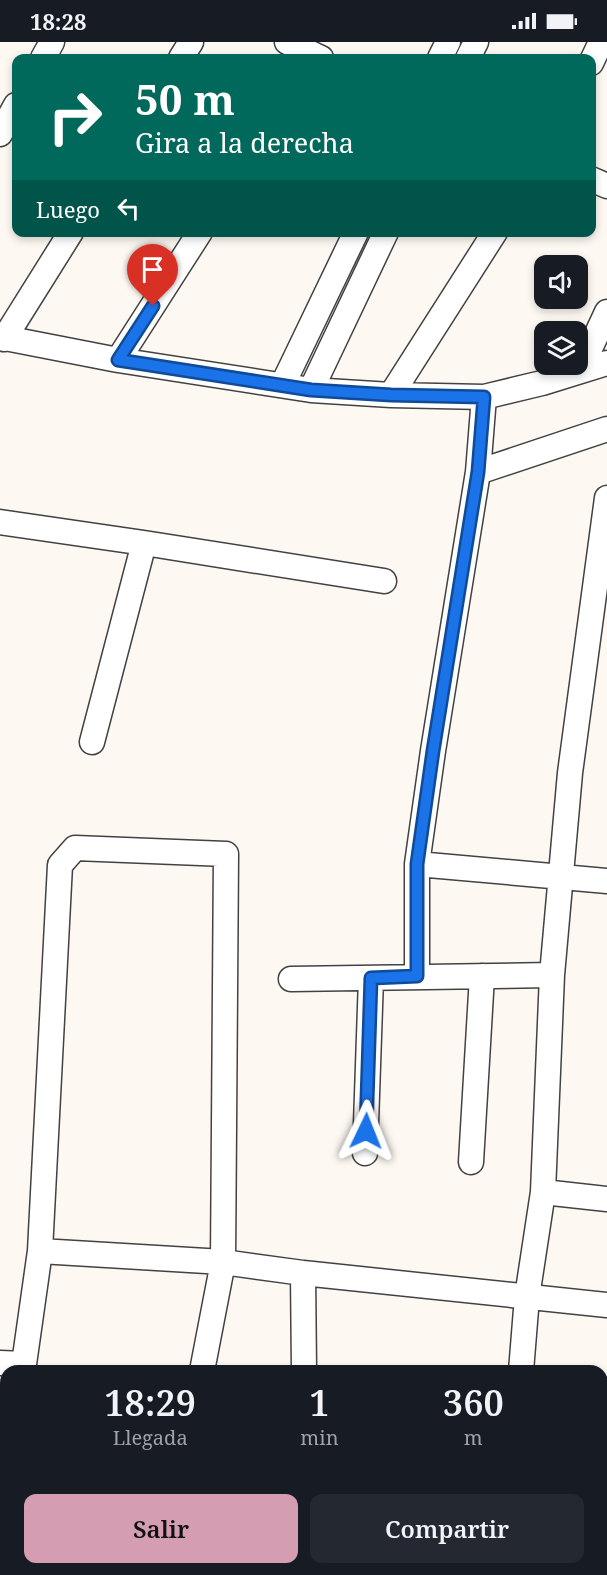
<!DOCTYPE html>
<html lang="es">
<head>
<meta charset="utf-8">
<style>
  body { margin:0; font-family:"Noto Serif",serif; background:#242831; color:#f1f3f6; height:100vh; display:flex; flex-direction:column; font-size:22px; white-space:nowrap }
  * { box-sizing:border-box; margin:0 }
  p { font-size:20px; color:#9ea1a6 }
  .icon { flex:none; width:33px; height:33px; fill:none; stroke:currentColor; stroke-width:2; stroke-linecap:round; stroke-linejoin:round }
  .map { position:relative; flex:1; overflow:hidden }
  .sheet { position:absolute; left:0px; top:1323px; width:608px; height:210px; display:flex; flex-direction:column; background:#171b24; border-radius:18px 18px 0 0; box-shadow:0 3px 9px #0003 }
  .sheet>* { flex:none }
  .banner { position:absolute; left:12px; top:12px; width:584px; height:183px; border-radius:12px; box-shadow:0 3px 9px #0003; background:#00695c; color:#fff; overflow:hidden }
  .buttons { position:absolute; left:534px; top:213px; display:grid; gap:12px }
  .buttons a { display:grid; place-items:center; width:54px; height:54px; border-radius:12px; background:#171b24; box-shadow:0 3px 9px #0003; font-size:30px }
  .pin { position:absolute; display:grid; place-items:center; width:51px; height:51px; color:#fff; margin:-62px -26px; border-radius:50% 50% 50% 0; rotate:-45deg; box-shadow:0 0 6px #0007 }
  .pin .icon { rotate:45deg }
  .me { position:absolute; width:66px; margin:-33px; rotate:2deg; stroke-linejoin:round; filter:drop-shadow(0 0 4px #0008) }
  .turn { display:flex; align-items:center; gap:21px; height:126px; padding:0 24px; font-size:27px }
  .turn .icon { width:78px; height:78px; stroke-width:2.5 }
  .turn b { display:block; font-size:42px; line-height:51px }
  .then { display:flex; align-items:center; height:57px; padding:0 24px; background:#0003; gap:12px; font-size:22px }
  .eta { display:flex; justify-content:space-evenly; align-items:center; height:102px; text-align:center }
  .eta b { font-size:36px; font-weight:600; line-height:42px }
  .cta { display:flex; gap:12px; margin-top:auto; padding:12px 24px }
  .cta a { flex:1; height:69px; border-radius:12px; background:#d59db2; color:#111; font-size:24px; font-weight:600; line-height:69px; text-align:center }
  .cta a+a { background:#242831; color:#f1f3f6 }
  .status { display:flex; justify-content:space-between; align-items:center; height:42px; padding:0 30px; background:#171b24; direction:ltr }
  .status svg { height:16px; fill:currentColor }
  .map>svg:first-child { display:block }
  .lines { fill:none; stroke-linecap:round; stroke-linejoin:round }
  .street-casing { stroke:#424242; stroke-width:27 }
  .street { stroke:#fff; stroke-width:24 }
  .route-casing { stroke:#114b97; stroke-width:15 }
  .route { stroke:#1a73e8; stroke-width:10 }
</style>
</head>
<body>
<div class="status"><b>18:28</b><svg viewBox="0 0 49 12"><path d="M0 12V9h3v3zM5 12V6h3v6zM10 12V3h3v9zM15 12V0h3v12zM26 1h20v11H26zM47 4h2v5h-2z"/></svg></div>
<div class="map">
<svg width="607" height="1533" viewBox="0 0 607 1533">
  <rect width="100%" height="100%" fill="#fef8f2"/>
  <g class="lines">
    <defs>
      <path id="street" d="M287 0 321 16
        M43 16 52 0
        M181 16 191 0
        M440 16 448 0
        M468 16 476 0
        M591 21 601 0
        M0 92 16 63
        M591 137 607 144
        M0 295 118 318 311 348 391 353 484 355 542 341 607 321
        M4 297 71 190
        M118 318 200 190
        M580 328 607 270
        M283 342 356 190
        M311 348 386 190
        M391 353 495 190
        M478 430 607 387
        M0 480 144 501 384 539
        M92 700 144 501
        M417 822 607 839
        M417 934V822L433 709 478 430 484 355
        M291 937 552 933
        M365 1111 371 936
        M471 1120 482 934
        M543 1150 607 1157
        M40 1209 223 1220 303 1231 607 1263
        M303 1231 304 1329
        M0 1321 24 1322
        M23 1329 40 1209 60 823 75 806 226 812 223 1220 202 1329
        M521 1329 527 1255 543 1150 552 933 570 731 607 456
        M602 1367 607 1368
        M0 1459 6 1424
        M0 1517H6
        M402 1527 574 1533
        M298 1533V1527"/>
    </defs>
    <use href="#street" class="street-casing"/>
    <use href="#street" class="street"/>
  </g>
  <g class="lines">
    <defs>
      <path id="route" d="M153 264 118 318 311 348 391 353 484 355 478 430 433 709 417 822V934L371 936 366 1089"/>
    </defs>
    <use href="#route" class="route-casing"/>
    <use href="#route" class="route"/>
  </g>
</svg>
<div class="buttons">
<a><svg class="icon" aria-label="sound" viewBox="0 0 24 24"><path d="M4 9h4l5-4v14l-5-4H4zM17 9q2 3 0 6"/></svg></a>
<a><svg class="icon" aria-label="layers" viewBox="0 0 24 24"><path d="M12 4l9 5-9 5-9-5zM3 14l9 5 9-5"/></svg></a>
</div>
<div class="pin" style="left:153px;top:264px;background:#d93025"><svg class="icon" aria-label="arrive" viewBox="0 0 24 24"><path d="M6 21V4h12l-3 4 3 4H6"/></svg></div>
<svg class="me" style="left:366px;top:1089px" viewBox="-20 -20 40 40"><path d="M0-17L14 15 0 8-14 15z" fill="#1a73e8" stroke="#fff" stroke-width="4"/></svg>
<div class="banner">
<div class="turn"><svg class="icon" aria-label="right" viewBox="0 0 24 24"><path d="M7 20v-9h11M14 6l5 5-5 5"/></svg><div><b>50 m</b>Gira a la derecha</div></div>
<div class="then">Luego<svg class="icon" aria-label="left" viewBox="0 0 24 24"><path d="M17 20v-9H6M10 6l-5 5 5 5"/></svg></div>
</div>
<section class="sheet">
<div class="eta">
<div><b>18:29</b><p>Llegada</p></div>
<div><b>1</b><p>min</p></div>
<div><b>360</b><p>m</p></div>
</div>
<div class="cta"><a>Salir</a><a>Compartir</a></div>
</section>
</div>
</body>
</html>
